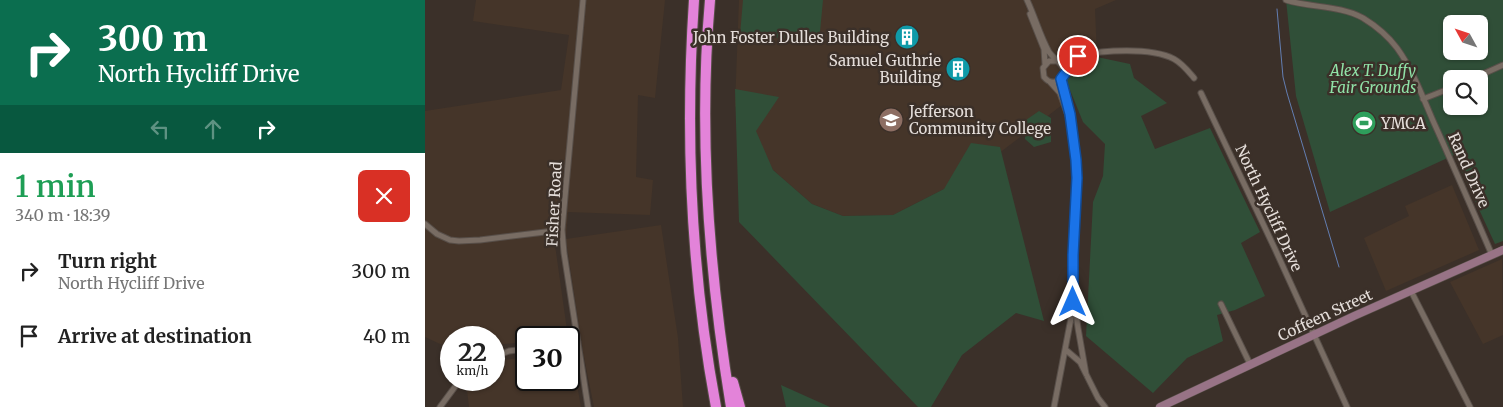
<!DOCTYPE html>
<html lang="en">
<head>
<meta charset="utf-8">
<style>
  body { margin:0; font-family:Merriweather,serif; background:#f6f6f6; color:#222; height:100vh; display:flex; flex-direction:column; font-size:19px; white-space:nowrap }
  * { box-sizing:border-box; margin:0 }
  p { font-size:16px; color:#767676 }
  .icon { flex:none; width:28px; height:28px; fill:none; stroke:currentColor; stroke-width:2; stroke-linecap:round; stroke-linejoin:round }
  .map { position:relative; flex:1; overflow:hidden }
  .drawer { display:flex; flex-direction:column; background:#fff; width:425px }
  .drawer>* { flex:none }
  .top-card { background:#0b6e4f; color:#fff; overflow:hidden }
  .needle { width:32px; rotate:310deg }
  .tools { position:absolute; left:1018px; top:15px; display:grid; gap:10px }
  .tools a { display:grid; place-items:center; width:45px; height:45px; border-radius:8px; background:#fff; box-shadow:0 1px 4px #0004; font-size:25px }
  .speed { position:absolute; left:15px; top:326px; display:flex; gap:10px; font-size:25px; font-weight:700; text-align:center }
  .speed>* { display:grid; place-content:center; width:65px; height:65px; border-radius:50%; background:#fff; box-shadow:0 1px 4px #0004; line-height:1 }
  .speed small { font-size:12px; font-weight:400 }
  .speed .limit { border:2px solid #111; border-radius:8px; background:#fff; color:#111 }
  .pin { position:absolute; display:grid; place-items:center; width:42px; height:42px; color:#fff; margin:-21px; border:2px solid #fff; border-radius:50%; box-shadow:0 1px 5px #0007 }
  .me { position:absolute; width:55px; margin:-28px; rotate:0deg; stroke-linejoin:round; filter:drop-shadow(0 0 4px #0008) }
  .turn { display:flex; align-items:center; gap:18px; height:105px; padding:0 15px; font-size:22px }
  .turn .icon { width:65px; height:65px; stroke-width:2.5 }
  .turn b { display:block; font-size:35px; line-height:42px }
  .lanes { display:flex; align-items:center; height:48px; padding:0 15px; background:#0003; justify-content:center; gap:25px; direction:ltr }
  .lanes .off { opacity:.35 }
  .round { display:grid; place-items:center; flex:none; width:52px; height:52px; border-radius:8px; background:#f6f6f6 }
  .overview { display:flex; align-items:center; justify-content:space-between; height:85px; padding:0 15px }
  h1 { font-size:30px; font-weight:600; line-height:38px; color:#1e9e55 }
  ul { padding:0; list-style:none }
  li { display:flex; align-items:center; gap:15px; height:65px; padding:0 15px }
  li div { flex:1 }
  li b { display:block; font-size:19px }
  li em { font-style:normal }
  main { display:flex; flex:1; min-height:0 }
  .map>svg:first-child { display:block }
  .built { fill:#453529 }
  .green { fill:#304f38; fill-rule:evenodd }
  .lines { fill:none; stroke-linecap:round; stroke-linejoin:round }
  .stream { stroke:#637eb2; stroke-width:1 }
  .minor-casing { stroke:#584f49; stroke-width:7 }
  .secondary-casing { stroke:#584f49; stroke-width:9 }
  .motorway-casing { stroke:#584f49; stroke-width:12 }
  .minor { stroke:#786c63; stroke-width:5 }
  .secondary { stroke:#987386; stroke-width:8 }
  .motorway { stroke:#e383d9; stroke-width:10 }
  .route-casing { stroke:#114b97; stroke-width:12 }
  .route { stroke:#1a73e8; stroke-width:9 }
  .labels { text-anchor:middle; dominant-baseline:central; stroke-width:5; stroke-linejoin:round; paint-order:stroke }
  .poi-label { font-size:15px; fill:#e4ddd9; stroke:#3b3029; text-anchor:end }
  .park-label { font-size:15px; font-style:italic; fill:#90e2a7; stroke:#3b3029 }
  .street-label { font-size:15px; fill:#e4ddd9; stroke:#3b3029 }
</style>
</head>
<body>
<main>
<section class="drawer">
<div class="top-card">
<div class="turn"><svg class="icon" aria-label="right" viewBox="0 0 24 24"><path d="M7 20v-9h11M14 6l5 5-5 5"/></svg><div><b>300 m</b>North Hycliff Drive</div></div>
<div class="lanes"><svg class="icon off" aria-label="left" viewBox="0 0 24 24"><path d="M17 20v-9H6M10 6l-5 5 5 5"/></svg><svg class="icon off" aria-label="ahead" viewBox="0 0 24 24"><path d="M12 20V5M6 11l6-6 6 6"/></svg><svg class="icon" aria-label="right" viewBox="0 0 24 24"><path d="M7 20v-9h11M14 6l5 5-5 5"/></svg></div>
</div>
<div class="overview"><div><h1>1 min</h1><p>340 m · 18:39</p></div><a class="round" style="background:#d93025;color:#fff"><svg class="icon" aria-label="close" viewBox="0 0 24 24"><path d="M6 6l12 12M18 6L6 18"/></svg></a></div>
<ul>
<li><svg class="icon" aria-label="right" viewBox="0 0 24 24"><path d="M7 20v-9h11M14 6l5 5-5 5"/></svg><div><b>Turn right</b><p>North Hycliff Drive</p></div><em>300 m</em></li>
<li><svg class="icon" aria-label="arrive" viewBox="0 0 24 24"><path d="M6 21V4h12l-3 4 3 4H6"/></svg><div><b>Arrive at destination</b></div><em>40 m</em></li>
</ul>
</section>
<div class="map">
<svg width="1078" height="407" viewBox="0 0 1078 407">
  <rect width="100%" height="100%" fill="#3b3029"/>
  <path class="built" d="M51 0H240L230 98 213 95 211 177 228 180 225 215 143 212 141 239 236 225 253 338 258 407H169L158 352 141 240 130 245 143 337 101 338V342L79 344 69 349V338H26V349L0 337V111L136 90 144 35 48 21Z
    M314 0H691L670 9 672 57 641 80 637 105 569 157 519 189 468 215 418 216 387 204 348 170 310 106Z
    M1027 185 1054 250 961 291 939 238 984 216 980 206Z
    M1077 259 1078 335 1058 344 1025 282Z
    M144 351H146L156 407H44L41 382 45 380H69V363L72 361 101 357V380H144Z"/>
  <path class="green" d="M318 0H398L395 32 387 40 315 35Z
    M861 0H1078V241L1070 244 1029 155 905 212 871 96ZM1026 24H1054V51H1026ZM1026 79H1054V106H1026Z
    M672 57 705 64 709 78 742 103 716 116 730 149 785 128 835 232 816 243 840 296 810 310 792 315 798 341 762 358 728 393 661 336 668 202 678 176 680 144 658 122 641 80Z
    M310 89 354 97 331 131 348 170 387 204 418 216 468 215 519 189 546 143 575 147 619 321 591 313 537 355 506 407H493L314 222Z
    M614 111 626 118V142L609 147 600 139 601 120Z
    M356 385 405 407H361Z"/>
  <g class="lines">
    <path class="stream" d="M852 9 858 77 862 93 914 267"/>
    <defs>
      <path id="minor" d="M158 0 137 230 139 253 163 407
        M602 0C610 17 615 36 624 52 629 59 636 62 639 70L636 79C630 84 624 83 619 77L618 68 624 61H631
        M861 0C886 8 914 5 938 18 951 26 963 36 972 48 988 70 998 98 1009 123 1029 167 1048 211 1067 255
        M605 14 619 49 620 64
        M653 56C678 50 726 47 749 59 758 64 763 71 769 78
        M634 62 653 56 639 73
        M1047 79 1078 65
        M625 82 635 93 645 121V113L636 79
        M776 93 850 249 922 407
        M998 99 1026 88
        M0 224 12 234 25 240 34 241 55 240 137 230
        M986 291 1045 407
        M796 304 825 364
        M650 305 653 328 661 374
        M144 343 153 342
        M641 350 655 362 673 398 680 407
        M69 357 84 351 101 349
        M15 407 35 380
        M629 407 647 313 648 255 652 178 649 143 645 121"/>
      <path id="secondary" d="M735 407 929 316 1078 250"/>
      <path id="motorway" d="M269 0C260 136 266 273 291 407
        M285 0C273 136 284 273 306 407
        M308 382 315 407"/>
    </defs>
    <use href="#minor" class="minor-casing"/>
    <use href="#secondary" class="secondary-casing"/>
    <use href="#motorway" class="motorway-casing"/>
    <use href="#minor" class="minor"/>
    <use href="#secondary" class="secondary"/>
    <use href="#motorway" class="motorway"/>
  </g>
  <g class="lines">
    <defs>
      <path id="route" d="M648 302V255L652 178 651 160 645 114 636 79 653 56"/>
    </defs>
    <use href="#route" class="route-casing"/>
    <use href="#route" class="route"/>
  </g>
  <defs>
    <symbol id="building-disc" viewBox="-11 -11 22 22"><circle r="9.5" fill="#0f9aa8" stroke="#3b3029"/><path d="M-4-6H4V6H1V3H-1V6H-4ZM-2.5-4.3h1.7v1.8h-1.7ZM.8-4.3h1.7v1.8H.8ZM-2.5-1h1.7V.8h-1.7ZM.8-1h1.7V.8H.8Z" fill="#fff"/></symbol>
    <symbol id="university-disc" viewBox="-11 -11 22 22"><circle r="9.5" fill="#8d6e63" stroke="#3b3029"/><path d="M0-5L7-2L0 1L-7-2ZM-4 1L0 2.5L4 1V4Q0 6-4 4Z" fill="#fff"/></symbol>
    <symbol id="stadium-disc" viewBox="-11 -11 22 22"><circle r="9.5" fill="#2e9e5b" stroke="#3b3029"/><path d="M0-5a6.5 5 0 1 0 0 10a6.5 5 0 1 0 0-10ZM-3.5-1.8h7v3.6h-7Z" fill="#fff"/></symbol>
  </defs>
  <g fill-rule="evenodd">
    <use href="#building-disc" x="468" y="23" width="28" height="28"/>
    <use href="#building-disc" x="519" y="55" width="28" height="28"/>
    <use href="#university-disc" x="452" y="106" width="28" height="28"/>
    <use href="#stadium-disc" x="925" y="109" width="28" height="28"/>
  </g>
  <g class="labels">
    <g class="poi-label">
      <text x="464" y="37">John Foster Dulles Building</text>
      <text x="516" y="60">Samuel Guthrie<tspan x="516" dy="17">Building</tspan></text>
      <text x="484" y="111" text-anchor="start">Jefferson<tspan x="484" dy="17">Community College</tspan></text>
      <text x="956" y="123" text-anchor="start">YMCA</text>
    </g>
    <g class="park-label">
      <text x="948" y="70">Alex T. Duffy<tspan x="948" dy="17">Fair Grounds</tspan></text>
    </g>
    <g class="street-label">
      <text transform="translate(1044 170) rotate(66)">Rand Drive</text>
      <text transform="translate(129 204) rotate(-87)">Fisher Road</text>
      <text transform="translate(844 208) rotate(65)">North Hycliff Drive</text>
      <text transform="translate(900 315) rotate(-25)">Coffeen Street</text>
    </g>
  </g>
</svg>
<div class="tools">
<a><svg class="needle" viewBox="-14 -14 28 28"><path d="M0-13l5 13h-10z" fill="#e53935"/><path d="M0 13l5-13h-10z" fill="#767676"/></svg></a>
<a><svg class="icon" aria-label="search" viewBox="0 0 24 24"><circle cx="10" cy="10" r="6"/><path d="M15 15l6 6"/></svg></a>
</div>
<div class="speed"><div>22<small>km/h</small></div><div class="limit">30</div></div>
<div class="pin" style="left:653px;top:56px;background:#d93025"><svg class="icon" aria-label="arrive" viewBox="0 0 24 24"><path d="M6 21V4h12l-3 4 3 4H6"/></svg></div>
<svg class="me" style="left:648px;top:302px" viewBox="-20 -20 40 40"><path d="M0-17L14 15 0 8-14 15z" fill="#1a73e8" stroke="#fff" stroke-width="4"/></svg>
</div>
</main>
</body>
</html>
